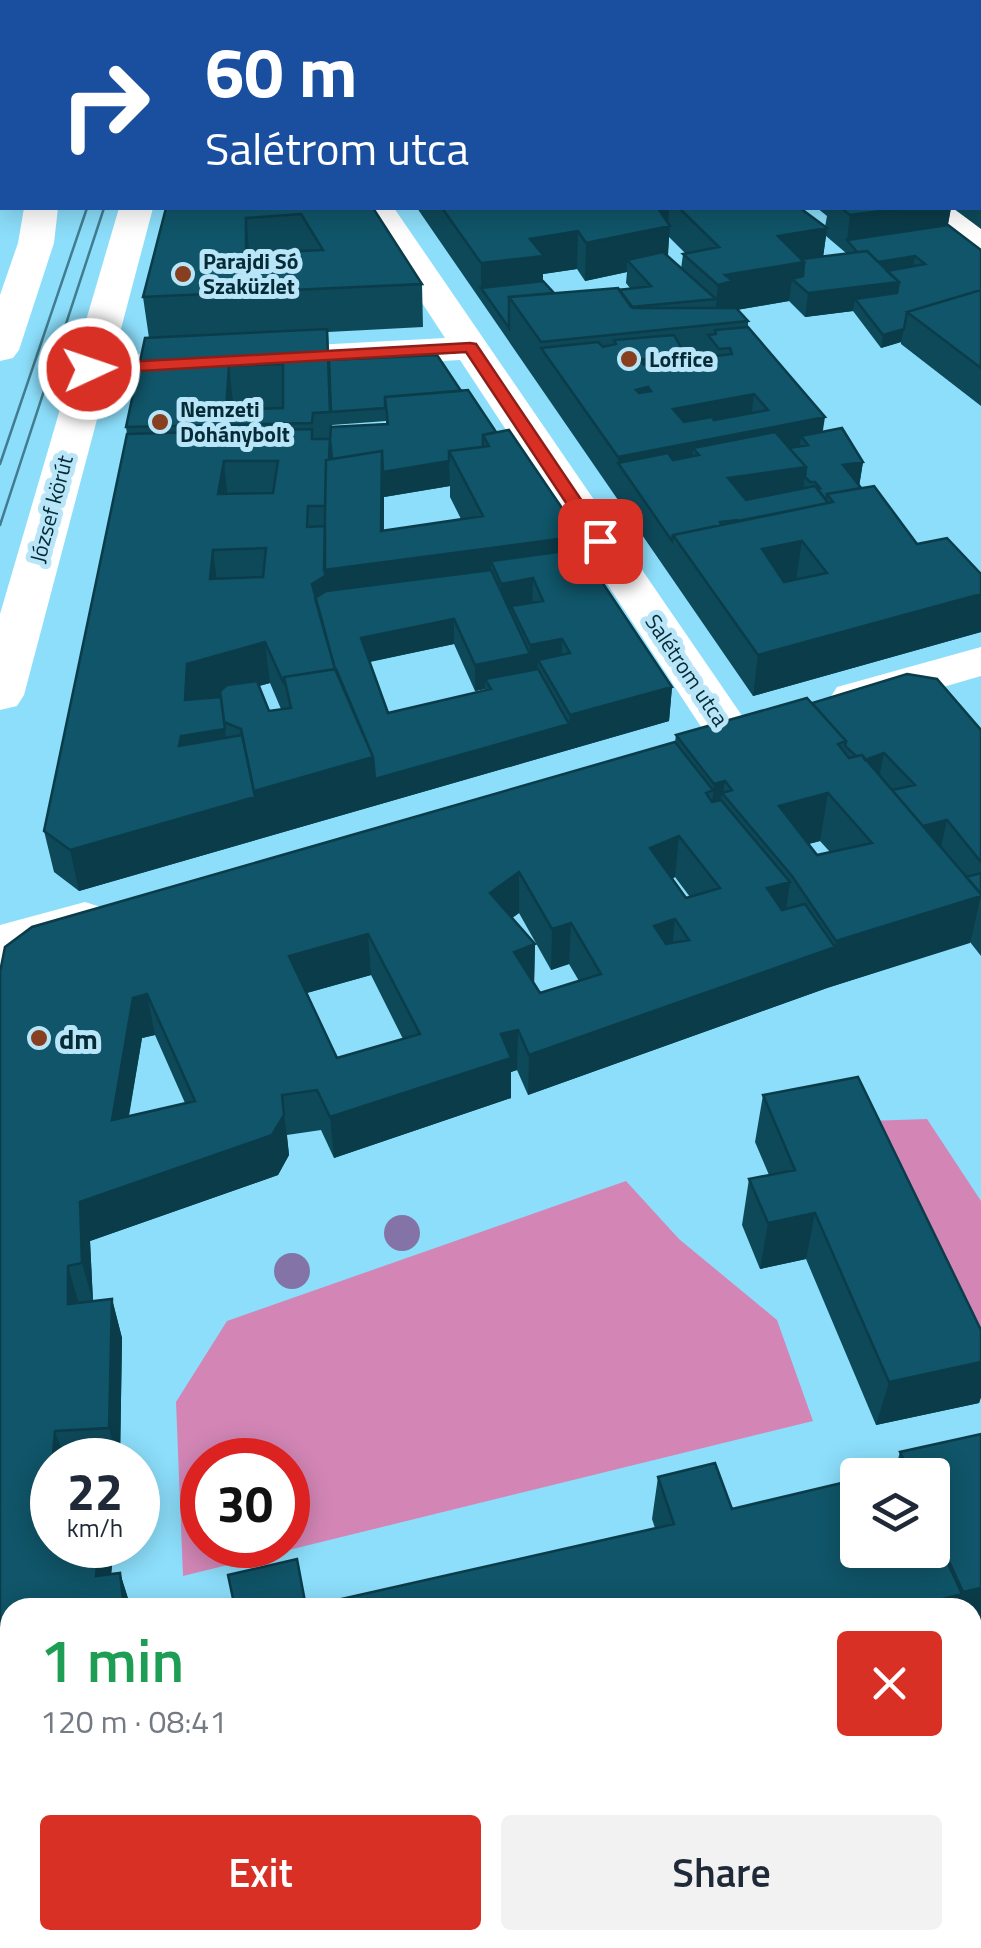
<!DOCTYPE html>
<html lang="en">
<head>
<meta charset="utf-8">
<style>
  body { margin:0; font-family:"Titillium Web",sans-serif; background:#f2f2f3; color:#1f2937; height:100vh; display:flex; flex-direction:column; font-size:38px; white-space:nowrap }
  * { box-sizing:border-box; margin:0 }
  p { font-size:32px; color:#747a83 }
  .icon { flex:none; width:55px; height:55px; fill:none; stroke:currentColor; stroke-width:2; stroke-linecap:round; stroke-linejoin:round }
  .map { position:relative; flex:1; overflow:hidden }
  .details { position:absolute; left:0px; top:1598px; width:982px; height:352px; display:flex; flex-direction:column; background:#fff; border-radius:30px 30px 0 0; box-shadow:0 5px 25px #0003 }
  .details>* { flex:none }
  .top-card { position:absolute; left:0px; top:0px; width:982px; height:210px; box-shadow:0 5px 25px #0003; background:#1a4fa0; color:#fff; overflow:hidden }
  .buttons { position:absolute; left:840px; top:1458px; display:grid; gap:20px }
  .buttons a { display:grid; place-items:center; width:110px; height:110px; border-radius:10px; background:#fff; box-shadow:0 5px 25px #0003; font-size:50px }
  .speed { position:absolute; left:30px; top:1438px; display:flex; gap:20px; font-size:50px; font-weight:700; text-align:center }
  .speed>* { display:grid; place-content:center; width:130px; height:130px; border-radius:50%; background:#fff; box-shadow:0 5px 25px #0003; line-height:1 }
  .speed small { font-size:25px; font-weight:400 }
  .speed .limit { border:15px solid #d22; background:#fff; color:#111 }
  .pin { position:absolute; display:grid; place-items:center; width:85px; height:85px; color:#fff; margin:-42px; border-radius:20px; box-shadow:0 5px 15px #0006 }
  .me { position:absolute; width:110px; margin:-55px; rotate:87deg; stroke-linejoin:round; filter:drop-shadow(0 0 8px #0008) }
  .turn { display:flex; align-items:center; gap:35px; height:210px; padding:0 40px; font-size:45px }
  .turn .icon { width:130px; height:130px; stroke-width:2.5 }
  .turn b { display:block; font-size:70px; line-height:85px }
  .round { display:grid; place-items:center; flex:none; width:105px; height:105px; border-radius:10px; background:#f2f2f3 }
  .head { display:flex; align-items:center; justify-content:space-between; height:170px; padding:0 40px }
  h1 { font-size:60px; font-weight:600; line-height:75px; color:#1e9e55 }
  .action { display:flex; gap:20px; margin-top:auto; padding:20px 40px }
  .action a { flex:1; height:115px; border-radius:10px; background:#d93025; color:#fff; font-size:40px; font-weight:600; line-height:115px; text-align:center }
  .action a+a { background:#f2f2f3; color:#1f2937 }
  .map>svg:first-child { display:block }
  .green { fill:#d386b6; fill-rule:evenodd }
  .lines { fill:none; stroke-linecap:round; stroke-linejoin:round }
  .lane { stroke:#fff; stroke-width:32 }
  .street { fill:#fff; fill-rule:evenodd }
  .secondary { fill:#fff; fill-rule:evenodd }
  .tram { stroke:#437c90; stroke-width:2.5 }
  .tree { fill:#8473a6 }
  .wall { fill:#0e495a; fill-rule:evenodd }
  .shaded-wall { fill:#0b3c4a }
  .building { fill:#105569; stroke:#0b3c4a; stroke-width:2.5; fill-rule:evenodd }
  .route { fill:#d93025; stroke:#8d1f18; stroke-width:2.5 }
  .poi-dot { fill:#873f20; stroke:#b8e6f8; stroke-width:4 }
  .labels { text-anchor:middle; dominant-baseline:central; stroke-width:10; stroke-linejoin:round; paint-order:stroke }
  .far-poi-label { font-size:22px; font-weight:bold; fill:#062b36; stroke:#b8e6f8; text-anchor:start }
  .far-street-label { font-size:22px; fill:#062b36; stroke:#b8e6f8 }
  .poi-label { font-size:28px; font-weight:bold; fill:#062b36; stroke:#b8e6f8; text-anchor:start }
</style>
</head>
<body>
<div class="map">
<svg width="981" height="1948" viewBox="0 0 981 1948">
  <rect width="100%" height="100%" fill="#8cdefb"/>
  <path class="green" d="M927 1119 981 1201V1362L867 1121Z
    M626 1181 679 1239 777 1320 813 1421 183 1576 176 1402 227 1321ZM288 1460V1545H202V1460Z"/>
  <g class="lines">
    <path class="lane" d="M447 2 465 0"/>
    <path class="street" d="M628 0H658L659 2H629Z
      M0 129H2V149H0Z
      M360 208H394L747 723 754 734 747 745 730 750 713 745 460 360 89 381 75 377 70 369 75 361 89 357 445 338Z
      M913 208H952L981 228V255L969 251Z
      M981 647V676L854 713 837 709 830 698 837 687Z
      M85 902 104 908 112 921 104 934 0 965V925Z
      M836 1940H918L921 1948H839Z"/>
    <path class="secondary" d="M83 0H111V2H83Z
      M155 0H183V2H155Z
      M24 208H58L54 243 19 350 13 358 0 361V295L18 243Z
      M119 208H153L24 695 17 706 0 710V614Z
      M981 1811V1889L972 1891V1813Z
      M569 1940H676L672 1948H565Z"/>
    <path class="tram" d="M0 464 87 208
      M0 525 104 208"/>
  </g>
  <g class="tree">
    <circle cx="402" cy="1233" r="18"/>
    <circle cx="292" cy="1271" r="18"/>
  </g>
  <path class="wall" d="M0 0H51V2H2V127L0 126Z
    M210 0H323L306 2H210Z
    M667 0H981V229L953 208H980V2H671Z
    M166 208H373L422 284 423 327 328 332 329 360 461 391 581 536 580 549 672 687 669 721 79 891 54 872 44 831 127 434 126 427 149 338 143 297ZM332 421V425L386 421V424L332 427ZM450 486V497L461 519 384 531V497ZM454 644 475 691 485 689V690L388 713 370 662ZM270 683 281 709 269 711 259 686Z
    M417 208H524L526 209 538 208H800L825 227 827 216 817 208H951L948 225 981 250V406L901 344V342L881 348 853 311 805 317 789 301 737 310 748 321V327L823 432 863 462 859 486 917 544 981 574V632L753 696ZM826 236 846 253 823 257ZM669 237 686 254H683L681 269 668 257ZM577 269 585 281 627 272 626 283 630 288 554 293 543 281V274Z
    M812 703 981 730V956L970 942 827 988 528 1095 517 1070 511 1072V1098L334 1158 321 1130 287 1135 289 1155 278 1175 90 1241 93 1301 112 1299 122 1338 120 1460H52L114 1545 111 1574 120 1573 131 1608H10V1939L0 1941V972L675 742 676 735ZM820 841 830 852 817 855 808 844ZM675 877 690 897 686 898 672 879ZM519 913 551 970 569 964 579 981 540 993 534 985 535 944 512 918ZM371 975 403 1039 337 1058 306 993ZM155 1035 185 1103 129 1116 142 1038Z
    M763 1095 981 1330V1397L979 1403 876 1425 806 1259 760 1269 742 1225 749 1179 769 1175 755 1142Z
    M981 1434V1625L972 1628V1608H235L306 1607 655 1528 652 1519 658 1477 732 1509 932 1550V1475H875L895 1470 900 1452Z"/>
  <path class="shaded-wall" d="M9 0H51V2H2V40L0 41V1Z
    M226 0H323L306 2H226Z
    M653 208H669L668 226H670L667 263 627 260V272L585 281 586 243Z
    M904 208H951L945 237 847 240 850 215Z
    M246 218 250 261V297L246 253Z
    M827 228 822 265 801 287 792 279 789 301 730 311 714 323 718 285 725 275 778 236Z
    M578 231 577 269 543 274V293L481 288V263L530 239Z
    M915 256 913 268 866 276 868 264Z
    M899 282 895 306 855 299 853 311 805 317 808 293Z
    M904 329 901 342 881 348 883 335Z
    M684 353 680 392 637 399 639 360Z
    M229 366 234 411 226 410Z
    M754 394 750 431 825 417 819 456 801 436 798 460 699 455 693 448 690 482 618 463V457L673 409Z
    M330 439 449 461 450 486 384 497 383 562 581 536 579 583 533 578 532 613 511 606V616L501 618V584L491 561V595L319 622 312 584 325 576 326 506Z
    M224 461 228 501 218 494Z
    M863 462 859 487 843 465Z
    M806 467 802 501 724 511 728 478Z
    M743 527 802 541 796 581 758 589Z
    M213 550 218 590 210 579Z
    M981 594V632L753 696 758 655Z
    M454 619V644L363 663 361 638Z
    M562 639 561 673 538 660 537 678 530 680V645Z
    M265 642 270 683 193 705 225 729 230 770 179 746 185 700 187 664Z
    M530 654V680L485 679V689L475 691V665Z
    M672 687 669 721 79 891 70 850 254 791 373 757 569 724 570 715Z
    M884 753 876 794 860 762Z
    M725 781 723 795 722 793 717 829 709 831 714 784Z
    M828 793 820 841 772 854 779 806Z
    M947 820 938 861 918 827Z
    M679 836 675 877 647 889 650 848Z
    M519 872V913L490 934V893Z
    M790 882 784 924 767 888Z
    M981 896 970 943 827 988 528 1095 529 1055 835 947 836 941Z
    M675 919 671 961 654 926Z
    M571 923 569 964 551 970 552 929Z
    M368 934 371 975 293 997 289 956Z
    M535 944 534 985 514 952Z
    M147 994 155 1035 142 1038 121 1160 112 1120 133 998Z
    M518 1030 517 1070 511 1072V1098L334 1158 330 1117 501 1034Z
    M282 1095 289 1155 278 1175 90 1241 93 1302 82 1263 80 1202Z
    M815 1213 806 1259 760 1269 768 1223Z
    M68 1266 79 1304H68Z
    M112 1299 122 1338 120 1460H118L109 1428Z
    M981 1362V1397L979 1403 876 1425 889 1382Z
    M55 1431 65 1460 53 1455Z
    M99 1545H114L108 1608 96 1576Z
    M120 1573 131 1608H124Z
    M981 1588V1625L972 1628V1608H957L963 1592Z
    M962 1594 957 1608H909Z
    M10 1907V1939L0 1941V1909Z"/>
  <path class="building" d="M710 0H981V36L980 2H714Z
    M2 19V88L0 87V20Z
    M980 64H981L980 102Z
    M166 208H373L422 284 143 297ZM301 214 323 250 246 253V218Z
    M442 208H524L526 209 538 208H658L670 226 586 243 578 231 530 239 544 256 481 263Z
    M679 208H800L827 228 778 236 804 262 725 275 733 281 718 285 683 254 719 247Z
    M841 208H904L850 215Z
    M948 225 981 250V290L907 312 904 329 883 335 855 299 897 293 899 282 887 271 925 264 915 256 878 262 867 251 857 252 847 240Z
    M867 251 899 282 808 293 792 279 803 276 804 262 802 259Z
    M663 252 716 299 631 307 619 290 651 286 627 260Z
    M543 281 554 293 509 297V328L481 288Z
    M618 288 633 308H736L748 321 541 342 509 297Z
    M981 290V368L907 312Z
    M748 327 825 417 618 457 541 348 598 342 603 347 616 344 614 340 674 335 684 353 639 360 644 365 732 354 730 348 719 349 708 335 716 334 715 330ZM648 387 651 391 639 393 636 390ZM754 394 768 410 714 420 712 417 684 422 673 409Z
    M327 329 330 412 313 413 312 423 126 427 145 338ZM283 364V408L226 410 229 366Z
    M437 355 461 391 385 397V408L331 412 329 360Z
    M468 390 496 432 483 435V447L449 451V461L383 472 382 451 332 459 330 439 329 454 331 427 388 424 385 397Z
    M842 428 863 462 843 465 861 488 827 494 826 500 817 488H820L815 482H810L805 477 806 467 789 448 808 445 801 436Z
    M312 429V439H330L329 459 326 460 325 506H308L307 527 325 526V576L312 584 335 669 284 677V684L265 642 187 664 185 700 221 697 225 729 181 736 179 746 242 735 255 797 70 850 44 831 127 434ZM224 461H278L273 493 218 494ZM266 548 263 577 210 579 213 550Z
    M509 430 581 536 324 570 326 460 382 451 381 531 483 516 449 451 489 446 483 435Z
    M775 432 806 467 728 478 746 500 815 486 828 503 738 521 737 520 720 522 721 525 673 535 672 541 618 463 668 453 673 460 699 455 693 448Z
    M874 486 917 544 947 538 981 574V594L758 655 673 535 833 502 827 494ZM802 541 827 573 784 582 762 549Z
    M580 549 672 687 570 715 538 660 570 653 562 639 530 645 511 606 543 601 533 578 501 584 491 561Z
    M491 570 530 654 475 665 454 619 361 638 388 713 491 689 485 679 538 669 569 724 375 779 373 757 335 669 315 598 326 591Z
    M336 669 373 757 254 791 241 729 224 722 220 691 227 685 257 681 269 711 291 708 284 677Z
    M907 674 937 679 981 730V862L947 820 923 826 892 790 915 785 884 753 865 760 862 755 856 756 845 746 846 741 812 703Z
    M807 698 846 741 838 744 849 758 862 755 981 894V896L836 941 792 876 722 793 732 790 725 781 714 784 676 735ZM828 793 872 843 817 855 779 806Z
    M675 742 713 790 706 793 712 802 721 800 790 882 767 888 782 910 805 904 835 947 529 1055 518 1030 501 1034 511 1058 330 1117 317 1090 282 1095 284 1115 272 1135 80 1202 82 1263 68 1266V1304L112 1299 109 1428 55 1431 53 1455 109 1452 108 1460H52V1545H99L96 1576 120 1573 124 1608H10V1718L8 1730 10 1729V1907L0 1909V972L5 947 32 927ZM679 836 720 888 686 898 650 848ZM519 872 552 929 571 923 601 974 540 993 514 952 535 944 490 893ZM675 919 689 940 666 944 654 926ZM368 934 420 1034 337 1058 289 956ZM147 994 195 1101 112 1120 133 998Z
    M981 873V894L966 877Z
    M858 1077 981 1330V1362L889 1382 815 1213 768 1223 749 1179 795 1170 763 1095Z
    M981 1434V1588L963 1592 932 1524V1475H911L900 1452Z
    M715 1463 732 1509 858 1479V1550H932V1529L962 1594 909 1608H235L228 1575 297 1559 306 1607 674 1524 658 1477Z
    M905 1468 908 1475H875Z"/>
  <path class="route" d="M470 343 476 344 609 541 607 545H594L466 352 89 374 81 369 89 364Z"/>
  <g class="poi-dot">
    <circle cx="183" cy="274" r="10"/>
    <circle cx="629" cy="359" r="10"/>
    <circle cx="160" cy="422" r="10"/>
    <circle cx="39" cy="1038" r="10"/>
  </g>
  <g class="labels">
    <g class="far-poi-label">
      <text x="203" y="261">Parajdi Só<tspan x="203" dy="25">Szaküzlet</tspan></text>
      <text x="649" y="359">Loffice</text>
      <text x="180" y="409">Nemzeti<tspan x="180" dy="25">Dohánybolt</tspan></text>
    </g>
    <g class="far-street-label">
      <text transform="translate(51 509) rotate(-75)">József körút</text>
      <text transform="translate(687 670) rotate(56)">Salétrom utca</text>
    </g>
    <g class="poi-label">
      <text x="59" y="1038">dm</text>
    </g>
  </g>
</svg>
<div class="buttons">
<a><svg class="icon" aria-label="layers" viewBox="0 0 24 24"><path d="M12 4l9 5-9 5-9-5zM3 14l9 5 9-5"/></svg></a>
</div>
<div class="speed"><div>22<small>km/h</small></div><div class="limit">30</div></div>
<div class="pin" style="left:600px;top:541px;background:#d93025"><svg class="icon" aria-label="arrive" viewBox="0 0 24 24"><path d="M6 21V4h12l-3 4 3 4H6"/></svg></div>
<svg class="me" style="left:89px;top:369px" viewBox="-20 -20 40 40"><circle r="17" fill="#d93025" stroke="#fff" stroke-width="3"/><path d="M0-11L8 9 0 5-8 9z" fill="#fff"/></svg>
<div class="top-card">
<div class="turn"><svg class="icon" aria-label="right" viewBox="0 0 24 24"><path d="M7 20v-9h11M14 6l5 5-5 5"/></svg><div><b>60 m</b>Salétrom utca</div></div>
</div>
<section class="details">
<div class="head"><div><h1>1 min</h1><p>120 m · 08:41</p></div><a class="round" style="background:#d93025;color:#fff"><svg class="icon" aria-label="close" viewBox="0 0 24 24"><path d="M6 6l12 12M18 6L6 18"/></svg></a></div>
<div class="action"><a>Exit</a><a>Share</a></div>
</section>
</div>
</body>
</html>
